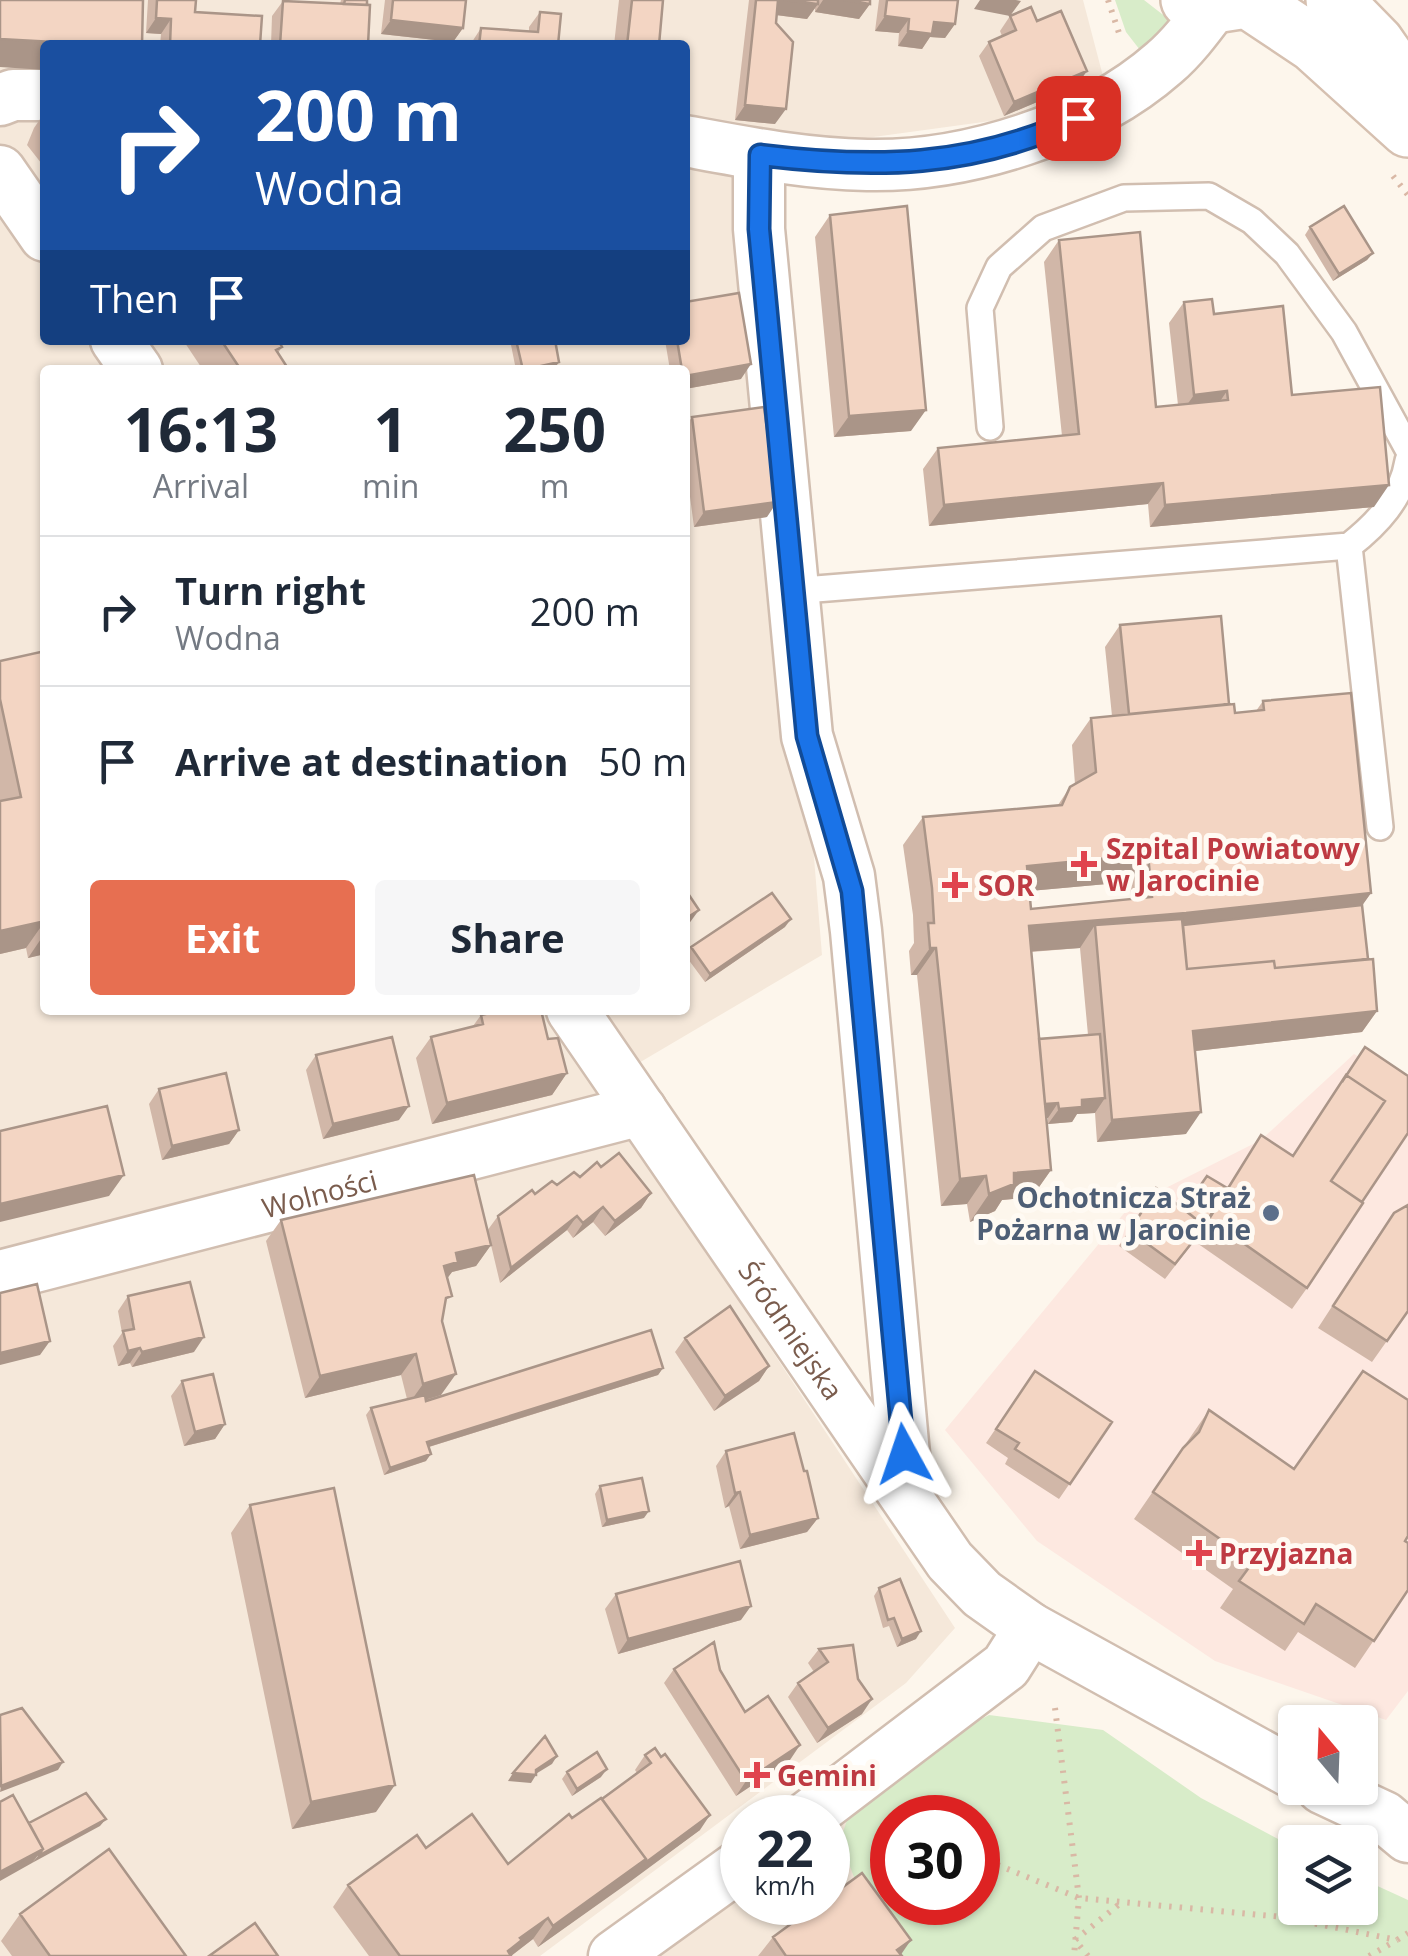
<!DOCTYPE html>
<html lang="en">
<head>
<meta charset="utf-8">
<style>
  body { margin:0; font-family:"Open Sans",sans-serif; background:#f6f6f7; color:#1f2937; height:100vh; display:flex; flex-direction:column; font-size:38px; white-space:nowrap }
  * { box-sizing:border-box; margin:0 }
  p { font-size:32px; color:#747a83 }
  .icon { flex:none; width:55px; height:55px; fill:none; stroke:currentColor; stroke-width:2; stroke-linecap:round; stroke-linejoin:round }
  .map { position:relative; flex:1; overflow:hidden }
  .drawer { position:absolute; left:40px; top:365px; width:650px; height:650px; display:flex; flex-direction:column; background:#fff; border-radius:10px; box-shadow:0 2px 8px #0004 }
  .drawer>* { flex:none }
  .hud { position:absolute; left:40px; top:40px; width:650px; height:305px; border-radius:10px; box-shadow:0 2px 8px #0004; background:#1a4fa0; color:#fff; overflow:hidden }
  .needle { width:65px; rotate:341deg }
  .buttons { position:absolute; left:1278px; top:1705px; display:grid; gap:20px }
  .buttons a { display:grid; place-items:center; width:100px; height:100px; border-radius:10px; background:#fff; box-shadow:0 2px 8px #0004; font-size:50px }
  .speed { position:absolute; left:720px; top:1795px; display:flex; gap:20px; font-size:50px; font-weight:700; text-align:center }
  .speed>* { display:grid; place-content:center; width:130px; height:130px; border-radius:50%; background:#fff; box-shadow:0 2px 8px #0004; line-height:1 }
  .speed small { font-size:25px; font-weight:400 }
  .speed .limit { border:15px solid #d22; background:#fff; color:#111 }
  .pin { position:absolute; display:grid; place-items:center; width:85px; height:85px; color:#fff; margin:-42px; border-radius:20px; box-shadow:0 5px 15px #0006 }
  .me { position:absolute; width:110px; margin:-55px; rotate:355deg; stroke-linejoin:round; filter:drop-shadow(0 0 8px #0008) }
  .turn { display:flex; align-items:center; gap:35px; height:210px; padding:0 50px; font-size:45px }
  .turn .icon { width:130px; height:130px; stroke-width:2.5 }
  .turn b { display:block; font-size:70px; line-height:85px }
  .then { display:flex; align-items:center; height:95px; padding:0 50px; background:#0003; gap:20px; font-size:38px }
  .eta { display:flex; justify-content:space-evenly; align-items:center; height:170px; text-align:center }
  .eta b { font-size:60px; font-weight:700; line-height:70px }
  .primary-button { display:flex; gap:20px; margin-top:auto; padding:20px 50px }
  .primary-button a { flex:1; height:115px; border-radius:10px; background:#e76f51; color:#fff; font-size:40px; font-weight:700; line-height:115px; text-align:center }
  .primary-button a+a { background:#f6f6f7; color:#1f2937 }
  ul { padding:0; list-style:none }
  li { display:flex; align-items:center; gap:30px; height:150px; padding:0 50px; border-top:2px solid #e0e1e3 }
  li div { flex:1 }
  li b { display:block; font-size:38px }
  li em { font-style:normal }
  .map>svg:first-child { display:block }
  .residential { fill:#f5e8da; fill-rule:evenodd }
  .commercial { fill:#fde8e0 }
  .green { fill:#d8ecc9; fill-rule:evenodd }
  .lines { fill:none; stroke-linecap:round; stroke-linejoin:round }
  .lane-casing { stroke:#d1beb0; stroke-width:30 }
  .street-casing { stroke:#d1beb0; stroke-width:55 }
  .secondary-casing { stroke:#d6c0b0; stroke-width:60 }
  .path { stroke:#d9b8a5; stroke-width:6; stroke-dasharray:2.5 8; stroke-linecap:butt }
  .lane { stroke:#fff; stroke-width:25 }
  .street { stroke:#fff; stroke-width:50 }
  .secondary { stroke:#fff; stroke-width:55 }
  .wall { fill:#d1b7a8; fill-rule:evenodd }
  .shaded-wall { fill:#aa9588 }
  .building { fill:#f3d5c3; stroke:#aa9588; stroke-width:2.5; fill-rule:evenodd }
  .route-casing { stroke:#114b97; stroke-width:25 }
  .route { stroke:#1a73e8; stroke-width:18 }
  .health-dot { fill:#e0444e; stroke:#fffaf3; stroke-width:4 }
  .service-dot { fill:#5c6f8a; stroke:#fffaf3; stroke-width:4 }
  .labels { text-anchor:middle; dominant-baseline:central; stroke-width:10; stroke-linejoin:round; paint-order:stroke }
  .health-label { font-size:28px; font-weight:bold; fill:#be3a42; stroke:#fffaf3; text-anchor:start }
  .street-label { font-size:28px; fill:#7a5c4d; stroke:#fffaf3 }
  .service-label { font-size:28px; font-weight:bold; fill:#4e5e75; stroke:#fffaf3; text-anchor:end }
</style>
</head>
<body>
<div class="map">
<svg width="1408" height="1956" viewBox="0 0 1408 1956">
  <rect width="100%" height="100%" fill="#fdf6ec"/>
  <path class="residential" d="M0 0H1083L1104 80 998 120 844 141 755 139 822 955 598 1087 955 1628 906 1683 540 1956H0ZM45 45H685V340H45ZM45 370H685V1010H45Z
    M855 1796 895 1956H638L742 1879V1902H828V1818Z"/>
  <path class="commercial" d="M1354 1054 1408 1084V1691L1386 1720 1215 1661 1037 1541 945 1430 1130 1206 1261 1140Z"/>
  <path class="green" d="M1115 0H1144L1162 14 1179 22 1147 59 1126 32Z
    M989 1715 1103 1730 1201 1798 1295 1848V1908H1360V1878L1408 1900V1956H895L866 1908 840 1841 855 1796 920 1751ZM892 1818H978V1902H892Z"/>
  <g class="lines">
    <defs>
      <path id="lane" d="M990 427 980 308 999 267 1043 228 1124 198 1209 196 1252 221 1287 254 1344 332 1408 449
        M1349 546 1380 827
        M791 591 1349 546C1377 524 1402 498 1408 461"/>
      <g id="street">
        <path d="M0 100 13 95H45"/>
        <path d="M685 141C745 152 805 164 867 165 966 167 1089 129 1164 63 1183 47 1199 25 1214 5"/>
        <path d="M759 155V229L807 736 849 876 856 931 904 1454 895 1480"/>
        <path d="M0 171 45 236"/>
        <path d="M116 340 137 370"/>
        <path id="s1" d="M572 1010 950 1561 982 1594 1030 1628 1295 1774"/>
        <path id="s2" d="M0 1276 641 1110"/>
        <path d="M1322 1788 1384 1817 1408 1837"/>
        <path d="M806 1818 1006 1666 1030 1628"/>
        <path d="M614 1956 742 1864"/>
      </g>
      <path id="secondary" d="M1189 0 1214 5 1246 0
        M1248 0 1314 44 1408 129
        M1334 0 1376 43 1408 89"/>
    </defs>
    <use href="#lane" class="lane-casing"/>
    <use href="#street" class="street-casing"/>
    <use href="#secondary" class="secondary-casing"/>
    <path class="path" d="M1108 0 1121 39
      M1393 176 1408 195
      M1055 1708 1079 1898 1074 1956
      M978 1857 1079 1898 1283 1917 1397 1940 1408 1933
      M1088 1956 1075 1940 1122 1902
      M1369 1956 1397 1940"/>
    <use href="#lane" class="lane"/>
    <use href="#street" class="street"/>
    <use href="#secondary" class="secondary"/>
  </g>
  <path class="wall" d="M148 0H196L195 12 260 45H160L161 34 146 33Z
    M341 0H367L368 45H271L272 16 283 1 340 4Z
    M385 0H466L463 28 453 42 381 34Z
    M619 0H663L659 45H614Z
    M749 0H870V4L859 19 815 12V8L807 19 776 15 775 124 735 120Z
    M879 0H958L955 24 945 38 930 37 922 49 898 46 899 33 875 31Z
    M540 12 558 45H470L481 28 529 32V27Z
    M1010 16 1037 21 1077 85 1004 116 979 56 989 42 1002 36 1000 31Z
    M45 112V168L27 145 34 128Z
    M830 215 911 431 834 437 815 237Z
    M1310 227 1373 253 1367 260 1333 281 1305 235Z
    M1059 240 1156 407 1178 405 1169 323 1184 302 1214 314 1292 395 1374 507 1150 527 1148 504 929 526 923 469 938 448 1062 436 1044 262Z
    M183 340H278L282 347 278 353 289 370H203Z
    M510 340H555L559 362 554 369 551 370H516Z
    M665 340H685L741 379 685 389V370H670Z
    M692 417 767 517 694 527 685 459V427Z
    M1120 625 1229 704 1235 713 1256 711 1263 701 1371 893 1362 905 1368 959 1377 1011 1362 1032 1195 1051 1186 1134 1097 1142 1095 1113 1077 1114 1072 1122 1048 1124V1118H1046L1051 1170 1032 1197 1002 1200 995 1211 970 1222 967 1204 941 1206 917 975H911L909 951 914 943 913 915 903 845 923 817 1058 805 1070 787 1075 784 1072 745 1091 718 1112 716 1105 647ZM1129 882 1131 899 1031 909 1029 891ZM1080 948 1088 1035 1039 1039 1031 952Z
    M45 651V954L28 958 26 948 0 954V661Z
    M785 927 705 982 685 955 691 947Z
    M481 1015 548 1039 567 1073 552 1095 432 1124 416 1058 431 1037 473 1026Z
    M316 1055 399 1120 323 1139 306 1070Z
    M159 1089 239 1130 229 1144 162 1160 149 1104Z
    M1261 1135 1307 1288 1292 1309 1194 1241 1165 1279 1119 1246 1156 1188 1184 1209 1217 1204Z
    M601 1167 651 1193 641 1208 605 1236 593 1222 573 1238 567 1230 500 1283 491 1245 476 1266 452 1272 447 1278 442 1321 441 1395 426 1401 663 1368 658 1375 429 1447 426 1461 384 1475 366 1415 371 1408 407 1399 401 1375 305 1398 266 1241 281 1220 487 1231 498 1216 535 1194 580 1177Z
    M1379 1234 1408 1311 1372 1362 1318 1328Z
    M128 1296 194 1352 132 1367 130 1363 118 1366 113 1346 122 1333 118 1311Z
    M685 1338 769 1366 759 1381 714 1411 675 1352Z
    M1035 1371 1112 1422 1059 1499 1005 1464 1008 1458 986 1443Z
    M182 1381 225 1424 215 1439 184 1446 171 1396Z
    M1209 1410 1294 1469 1405 1541 1408 1590 1355 1668 1298 1632 1285 1651 1220 1608 1233 1589 1134 1519Z
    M726 1451 804 1471 818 1518 807 1532 740 1549 729 1506 725 1508 716 1466Z
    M600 1486 644 1518 602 1527 595 1494Z
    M250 1505 376 1812 292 1829 231 1533Z
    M879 1588 916 1639 897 1647 889 1626 883 1628 874 1596Z
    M616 1594 741 1620 618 1654 605 1609Z
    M819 1649 862 1714 817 1743 788 1697 798 1683 814 1672 808 1663Z
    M674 1669 720 1670 745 1712 790 1760 736 1796 664 1683Z
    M645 1755 700 1830 538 1947 533 1939 511 1956H369L333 1907 348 1885 426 1848 508 1864 637 1773 635 1770Z
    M567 1772 601 1777 572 1796 562 1779Z
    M20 1914 186 1956H12L1 1941Z
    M773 1937 901 1955 902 1956H758Z"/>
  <path class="shaded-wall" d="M778 0H784L818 4 807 19 768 14Z
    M823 0H844L870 4 859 19 815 12Z
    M980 0H1016L1021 1 1010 16 974 9Z
    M885 16 909 19 899 33 875 31Z
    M156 18 171 19 161 34 146 33Z
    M391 20 463 28 453 42 381 34Z
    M934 22 955 24 945 38 930 37 922 49 898 46 908 31Z
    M0 39 109 45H45V70L0 67Z
    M1087 71 1077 85 1004 116 1014 102Z
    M745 105 786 109 775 124 735 120Z
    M1373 253 1367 260 1333 281 1339 274Z
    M559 362 554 369 551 370H525Z
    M751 364 741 379 685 389V376Z
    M1227 391 1212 413 1179 416 1194 395Z
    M926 410 911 431 834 437 849 416Z
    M1163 483 1148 504 929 526 944 505Z
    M1389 485 1374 507 1150 527 1165 505Z
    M777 502 767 517 694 527 704 512Z
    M1148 854 1129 882 1008 893 1027 866Z
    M1371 893 1352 920 1097 946 1095 925 1080 948 1010 953 1029 926Z
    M699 910 688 925 685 927V919Z
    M791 919 785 927 705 982 710 974Z
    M45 921 26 948 0 954V931Z
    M45 933V954L28 958Z
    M930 948H936L917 975H911Z
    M116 1010H132L114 1014Z
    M1377 1011 1362 1032 1178 1053 1193 1031Z
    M567 1073 552 1095 432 1124 447 1103Z
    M1105 1098 1095 1113 1077 1114 1072 1122 1048 1124 1059 1109 1082 1100Z
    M1058 1103 1048 1118 1025 1120 1035 1105Z
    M409 1106 399 1120 323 1139 333 1124Z
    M1201 1112 1186 1134 1097 1142 1112 1120Z
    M239 1130 229 1144 162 1160 172 1146Z
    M1051 1170 1032 1197 1002 1200 995 1211 970 1222 989 1194 1014 1173Z
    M124 1175 109 1196 0 1222V1204Z
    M986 1176 967 1204 941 1206 960 1179Z
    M651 1193 641 1208 605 1236 615 1221Z
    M603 1207 593 1222 573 1238 583 1223Z
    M577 1216 567 1230 500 1283 511 1268Z
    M491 1245 476 1266 452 1272 443 1284 444 1266 456 1253Z
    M204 1337 194 1352 132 1367 142 1352Z
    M50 1341 40 1355 0 1365V1353Z
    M140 1348 130 1363 118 1366 128 1351Z
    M416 1354 401 1375 305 1398 320 1376Z
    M769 1366 759 1381 714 1411 725 1396Z
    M663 1368 658 1375 422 1449 427 1442Z
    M456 1374 441 1395 408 1405 423 1384Z
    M225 1424 215 1439 184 1446 195 1432Z
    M431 1454 426 1461 384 1475 390 1468Z
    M740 1492 729 1506 725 1508 735 1493Z
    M649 1511 644 1518 602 1527 607 1520Z
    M818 1518 807 1532 740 1549 750 1535Z
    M751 1606 741 1620 618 1654 628 1639Z
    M921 1631 916 1639 897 1647 902 1639Z
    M872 1699 862 1714 817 1743 828 1728Z
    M800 1745 790 1760 736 1796 746 1781Z
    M557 1756 552 1764 534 1775H536L531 1783 508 1781 513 1773 536 1770Z
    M63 1762 58 1770 0 1792 1 1786Z
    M607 1769 601 1777 572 1796 577 1789Z
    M395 1785 376 1812 292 1829 311 1802Z
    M710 1815 700 1830 631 1881 641 1866Z
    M106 1819 100 1826 32 1863 38 1856Z
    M43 1849 32 1863 0 1881V1872Z
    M646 1859 631 1881 538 1947 553 1926Z
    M548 1918 533 1939 511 1956H504L520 1938Z
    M911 1940 900 1956 897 1950Z"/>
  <path class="building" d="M0 0H143L142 45H109L0 39Z
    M157 0H196L195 12 262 16 260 45H170L171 19 156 18Z
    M345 0H367V5L344 4Z
    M393 0H466L463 28 391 20Z
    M632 0H663L659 45H627Z
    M756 0H778L776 23 793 42 786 109 745 105Z
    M784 0H818V4Z
    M844 0H870V4Z
    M887 0H958L955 24 934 22 932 34 908 31 909 19 885 16Z
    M283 1 370 5 368 45H280Z
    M1031 7 1037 21 1061 11 1087 71 1014 102 989 42 1016 30 1010 16Z
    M540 12 561 14 558 45H479L481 28 538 32Z
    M907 206 926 410 849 416 830 215Z
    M1344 206 1373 253 1339 274 1310 227Z
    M1140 232 1156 407 1228 400 1227 391 1194 395 1184 302 1212 299 1214 314 1283 306 1292 395 1380 387 1389 485 1165 505 1163 483 944 505 938 448 1079 434 1059 240Z
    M739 293 751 364 685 376V370H682L677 340H685V302Z
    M221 340H278L282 347 276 350 289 370H241Z
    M516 340H555L559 362 523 370Z
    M764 407 777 502 704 512 692 417Z
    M1221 616 1229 704 1129 714 1120 625Z
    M45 651V922V921L0 931V801L21 797 0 699V661Z
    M1351 693 1371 893 1186 913 1029 926 1051 1170 1014 1173V1184L989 1194 986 1176 960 1179 936 948H930L928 923H934L932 888 923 817 1062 805 1070 787 1096 772 1091 718 1234 704 1235 713 1264 710 1263 701ZM1148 854 1152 897 1031 909 1027 866Z
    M685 889 699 910 685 919Z
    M772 893 791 919 710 974 691 947Z
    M1362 905 1368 959 1275 968 1274 961 1187 969 1183 925Z
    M1182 919 1187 969 1274 961 1275 968 1373 959 1377 1011 1193 1031 1201 1112 1112 1120 1095 925Z
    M503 1010H541L548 1039 558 1038 567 1073 447 1103 431 1037 483 1024 481 1015Z
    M1100 1034 1105 1098 1082 1100V1107L1059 1109 1058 1103 1045 1104 1039 1039Z
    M392 1037 409 1106 333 1124 316 1055Z
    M1365 1047 1408 1076V1133L1362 1202 1331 1181 1385 1101 1346 1075 1342 1082Z
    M226 1073 239 1130 172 1146 159 1089Z
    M1346 1075 1385 1101 1331 1181 1363 1203 1307 1288 1209 1219 1261 1135 1293 1156Z
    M107 1106 124 1175 0 1204V1131Z
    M619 1153 651 1193 615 1221 603 1207 583 1223 577 1216 511 1268 498 1216 532 1190 535 1194 552 1181 557 1185 574 1172 580 1177 597 1162 601 1167Z
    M474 1175 491 1245 456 1253 458 1262 444 1266 452 1296 446 1298 442 1321 456 1374 423 1384 416 1354 320 1376 281 1220Z
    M1207 1176 1227 1188 1204 1226 1184 1209Z
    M1156 1188 1205 1226 1175 1264 1130 1231Z
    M1408 1205V1311L1387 1341 1333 1306 1394 1213Z
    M190 1282 204 1337 142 1352 140 1348 128 1351 123 1331 134 1329 128 1296Z
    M37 1284 50 1341 0 1353V1293Z
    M730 1306 769 1366 725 1396 685 1338Z
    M651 1330 663 1368 427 1442 431 1454 390 1468 371 1408 425 1395 426 1401Z
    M1035 1371 1112 1422 1070 1484 1015 1449 1019 1443 996 1429Z
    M1363 1371 1408 1400V1536L1405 1541 1408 1543V1590L1374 1641 1316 1604 1304 1624 1239 1581 1253 1562 1153 1492 1183 1448 1199 1432 1209 1410 1294 1469Z
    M213 1374 225 1424 195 1432 182 1381Z
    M794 1433 804 1471H807L818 1518 750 1535 740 1492 735 1493 726 1451Z
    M642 1478 649 1511 607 1520 600 1486Z
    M334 1488 395 1785 311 1802 250 1505Z
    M740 1561 751 1606 628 1639 616 1594Z
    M900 1579 921 1631 902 1639 894 1618 888 1620 879 1588Z
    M714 1642 720 1670 745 1712 768 1696 800 1745 746 1781 674 1669Z
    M853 1645 858 1679 872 1699 828 1728 798 1683 828 1662 819 1649Z
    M22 1708 63 1762 1 1786 0 1715Z
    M545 1736 557 1756 536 1770V1775L513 1773Z
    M655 1748 661 1757 665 1754 710 1815 641 1866 646 1859 602 1799 651 1763 645 1755Z
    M597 1752 607 1769 577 1789 567 1772Z
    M86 1793 106 1819 38 1856 43 1849 29 1823Z
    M13 1795 43 1849 0 1872V1802Z
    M601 1798 646 1859 553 1926 548 1918 520 1938 522 1940 508 1951 511 1956H400L348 1885 417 1835 426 1848 472 1814 508 1864 569 1814 572 1818Z
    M109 1849 186 1956H50L20 1914Z
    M862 1873 911 1940 897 1950 902 1956H786L773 1937 821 1902H828V1898Z
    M255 1923 278 1956H209Z"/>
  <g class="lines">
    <defs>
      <path id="route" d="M904 1454 852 891 807 736 759 229 760 155C874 169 971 168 1078 118"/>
    </defs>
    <use href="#route" class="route-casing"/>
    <use href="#route" class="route"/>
  </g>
  <g class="health-dot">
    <path d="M1079 849h10v10h10v10h-10v10h-10v-10h-10v-10h10z"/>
    <path d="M950 870h10v10h10v10h-10v10h-10v-10h-10v-10h10z"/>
    <path d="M1194 1538h10v10h10v10h-10v10h-10v-10h-10v-10h10z"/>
    <path d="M752 1760h10v10h10v10h-10v10h-10v-10h-10v-10h10z"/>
  </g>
  <circle class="service-dot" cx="1271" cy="1213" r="10"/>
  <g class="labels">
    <g class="health-label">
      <text x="1106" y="848">Szpital Powiatowy<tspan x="1106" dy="32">w Jarocinie</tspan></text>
      <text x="978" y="885">SOR</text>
      <text x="1219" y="1553">Przyjazna</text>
      <text x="777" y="1775">Gemini</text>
    </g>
    <g class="street-label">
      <text stroke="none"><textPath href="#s2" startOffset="330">Wolności</textPath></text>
      <text stroke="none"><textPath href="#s1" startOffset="388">Śródmiejska</textPath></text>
    </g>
    <g class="service-label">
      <text x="1251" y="1197">Ochotnicza Straż<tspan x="1251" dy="32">Pożarna w Jarocinie</tspan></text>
    </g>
  </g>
</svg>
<div class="buttons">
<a><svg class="needle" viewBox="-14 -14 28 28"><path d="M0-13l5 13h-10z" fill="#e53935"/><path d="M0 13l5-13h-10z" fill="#747a83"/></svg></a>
<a><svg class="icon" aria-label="layers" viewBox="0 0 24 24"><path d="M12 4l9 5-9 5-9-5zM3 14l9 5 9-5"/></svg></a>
</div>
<div class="speed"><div>22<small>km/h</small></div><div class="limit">30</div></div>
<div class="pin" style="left:1078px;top:118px;background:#d93025"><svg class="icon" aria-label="arrive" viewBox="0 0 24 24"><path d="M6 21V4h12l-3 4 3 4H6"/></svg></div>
<svg class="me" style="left:904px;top:1454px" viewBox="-20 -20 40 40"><path d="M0-17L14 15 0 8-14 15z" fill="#1a73e8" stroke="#fff" stroke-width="4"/></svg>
<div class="hud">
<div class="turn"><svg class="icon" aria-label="right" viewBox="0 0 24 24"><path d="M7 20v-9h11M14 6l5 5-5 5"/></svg><div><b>200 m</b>Wodna</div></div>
<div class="then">Then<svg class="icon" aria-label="arrive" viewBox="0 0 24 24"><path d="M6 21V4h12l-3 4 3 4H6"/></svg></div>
</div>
<section class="drawer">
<div class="eta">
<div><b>16:13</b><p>Arrival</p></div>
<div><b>1</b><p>min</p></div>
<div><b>250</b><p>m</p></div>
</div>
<ul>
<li><svg class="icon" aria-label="right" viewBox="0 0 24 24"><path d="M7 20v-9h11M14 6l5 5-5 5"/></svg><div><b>Turn right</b><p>Wodna</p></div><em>200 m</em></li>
<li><svg class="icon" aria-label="arrive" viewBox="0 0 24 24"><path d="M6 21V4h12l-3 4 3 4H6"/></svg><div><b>Arrive at destination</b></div><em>50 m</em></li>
</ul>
<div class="primary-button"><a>Exit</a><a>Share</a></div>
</section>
</div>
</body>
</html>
